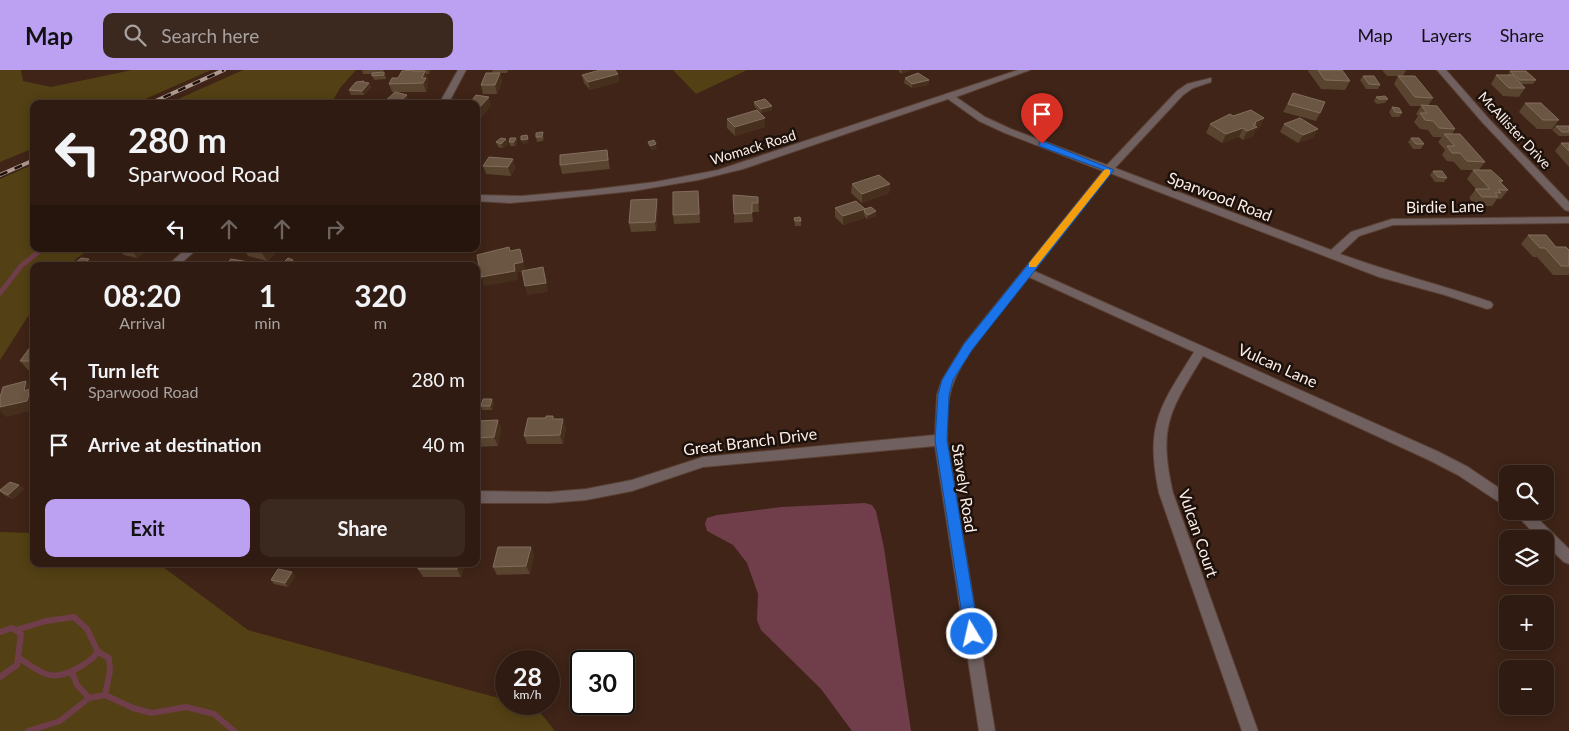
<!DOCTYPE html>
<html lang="en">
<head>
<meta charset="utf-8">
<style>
  body { margin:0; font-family:Lato,sans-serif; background:#3b281f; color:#f1f3f6; height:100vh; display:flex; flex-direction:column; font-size:19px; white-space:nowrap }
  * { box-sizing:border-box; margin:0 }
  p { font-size:16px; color:#a7a19f }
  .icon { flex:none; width:28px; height:28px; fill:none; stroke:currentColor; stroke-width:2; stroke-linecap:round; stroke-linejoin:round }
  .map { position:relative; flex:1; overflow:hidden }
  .panel { position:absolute; left:30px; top:192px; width:450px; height:305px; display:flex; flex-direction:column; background:#2f1b11; border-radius:10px; box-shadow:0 2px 12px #0003,0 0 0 1px #4a3931 }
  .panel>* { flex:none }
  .hud { position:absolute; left:30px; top:30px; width:450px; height:152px; border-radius:10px; box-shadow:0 2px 12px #0003,0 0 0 1px #4a3931; background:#2f1b11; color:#f1f3f6; overflow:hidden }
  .controls { position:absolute; left:1499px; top:395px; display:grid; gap:10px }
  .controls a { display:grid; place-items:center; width:55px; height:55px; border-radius:10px; background:#2f1b11; box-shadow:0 2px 12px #0003,0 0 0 1px #4a3931; font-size:25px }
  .speed { position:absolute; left:495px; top:580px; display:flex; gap:10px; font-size:25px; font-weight:700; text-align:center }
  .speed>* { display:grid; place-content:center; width:65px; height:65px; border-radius:50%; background:#2f1b11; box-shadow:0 2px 12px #0003,0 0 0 1px #4a3931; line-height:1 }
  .speed small { font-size:12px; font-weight:400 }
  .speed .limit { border:2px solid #111; border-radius:8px; background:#fff; color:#111 }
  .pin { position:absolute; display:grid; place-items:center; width:42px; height:42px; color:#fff; margin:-51px -21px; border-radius:50% 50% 50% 0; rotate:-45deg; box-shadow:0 0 5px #0007 }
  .pin .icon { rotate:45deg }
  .me { position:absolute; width:55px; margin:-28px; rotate:351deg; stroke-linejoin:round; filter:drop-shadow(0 0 4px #0008) }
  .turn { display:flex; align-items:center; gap:18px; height:105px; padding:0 15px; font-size:22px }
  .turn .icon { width:65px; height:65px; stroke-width:2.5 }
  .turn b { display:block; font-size:35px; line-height:42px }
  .lanes { display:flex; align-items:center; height:48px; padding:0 15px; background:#0003; justify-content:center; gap:25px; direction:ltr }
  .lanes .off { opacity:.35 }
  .eta { display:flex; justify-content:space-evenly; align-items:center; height:85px; text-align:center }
  .eta b { font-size:30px; font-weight:700; line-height:35px }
  .button { display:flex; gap:10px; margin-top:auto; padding:10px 15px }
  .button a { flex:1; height:58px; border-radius:10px; background:#bca0f2; color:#111; font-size:20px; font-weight:700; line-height:58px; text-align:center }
  .button a+a { background:#3b281f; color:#f1f3f6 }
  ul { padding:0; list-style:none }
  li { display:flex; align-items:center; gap:15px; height:65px; padding:0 15px }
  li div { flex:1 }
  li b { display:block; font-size:19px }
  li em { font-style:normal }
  header { display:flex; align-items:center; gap:30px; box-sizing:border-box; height:70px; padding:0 25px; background:#bca0f2; color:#111 }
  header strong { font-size:24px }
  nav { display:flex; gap:28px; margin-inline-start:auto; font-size:18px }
  .search { width:350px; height:45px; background:#3b281f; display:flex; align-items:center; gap:12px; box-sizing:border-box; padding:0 18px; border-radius:10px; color:#a7a19f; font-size:19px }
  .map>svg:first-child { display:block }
  .green { fill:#534014 }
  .water { fill:#703d4a }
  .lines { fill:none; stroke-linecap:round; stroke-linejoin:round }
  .stream-far2 { stroke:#703d4a; stroke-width:4 }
  .stream-far1 { stroke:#703d4a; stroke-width:5 }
  .stream { stroke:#703d4a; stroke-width:6 }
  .minor-casing { stroke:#5a4034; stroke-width:2 }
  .minor { fill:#70605f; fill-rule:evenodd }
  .rail-casing { stroke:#af9b92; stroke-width:4 }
  .rail { stroke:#1d110b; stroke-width:2.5; stroke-dasharray:8; stroke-linecap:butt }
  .wall { fill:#59442f }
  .shaded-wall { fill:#472f1d }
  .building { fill:#6b5643; stroke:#826e5d }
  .route { fill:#1a73e8; stroke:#114b97 }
  .slow { fill:#f59e0b }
  .labels { text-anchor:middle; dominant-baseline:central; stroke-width:5; stroke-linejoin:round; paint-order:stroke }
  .far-street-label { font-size:14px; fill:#fdeee8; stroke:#1d110b }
  .street-label { font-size:16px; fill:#fdeee8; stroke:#1d110b }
</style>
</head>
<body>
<header>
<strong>Map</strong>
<div class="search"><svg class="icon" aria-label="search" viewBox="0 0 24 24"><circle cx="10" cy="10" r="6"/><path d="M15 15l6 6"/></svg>Search here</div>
<nav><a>Map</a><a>Layers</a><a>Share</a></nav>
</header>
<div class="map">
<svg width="1569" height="661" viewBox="0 0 1569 661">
  <rect width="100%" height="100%" fill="#3f2417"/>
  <path class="green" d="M0 0H21L23 11 51 17 132 0H211L134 34H34V78L0 92Z
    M243 0H356L340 18 331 34H167Z
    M673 0H747L696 24Z
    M34 94V179H90L77 188 69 196H34V237L0 290V109Z
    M0 462 34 463V494H159L248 560 506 630V634C535 634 538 639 555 661H0Z"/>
  <path class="water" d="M865 433 872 435 876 441 884 478 911 661H852L821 619 761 560 757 550 758 524 747 493 733 475 707 461 705 454 707 448 717 445 781 437Z"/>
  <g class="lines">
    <path class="stream-far2" d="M295 32V34"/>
    <path class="stream-far1" d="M0 223 21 196 42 179"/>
    <path class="stream" d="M16 560 46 551 74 547 87 559 98 582 109 588 110 601 105 625
      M0 562 12 558 21 564 17 595 0 607
      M19 588C41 602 50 613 76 599 85 594 92 590 98 582
      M69 603 73 604 77 615 89 628
      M28 661 60 651 89 628 105 625 133 638 152 643 186 637 214 644 234 661"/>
    <defs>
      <path id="minor" d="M458 0H466L448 34H439Z
        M1018 0H1030L956 27 985 47 1011 59 1107 95 1177 21 1187 14 1211 8V12L1193 18 1183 25 1115 98 1331 180 1351 162 1392 149 1569 147V153L1393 155 1359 166 1340 184C1390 202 1441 215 1491 232L1493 235 1491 238 1487 239 1445 225 1379 207 1110 103 1034 201 1439 382 1468 397 1508 424V438L1458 405 1429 390 1203 286C1169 342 1158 357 1173 423L1258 661H1242L1159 423C1145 355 1159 338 1194 282L1029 207C1006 237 958 287 950 324 946 338 948 355 947 370L995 661H979L935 376 703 397 632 421 586 430 549 433H476V421L549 422 586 419 632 410 703 387 935 365 937 325 942 310 964 274 1103 101 1005 63 979 51 948 29 743 99 698 110 633 121 545 130 510 133 476 131V125L522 126 589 120 655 112 718 100Z
        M1437 0H1446L1489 49 1569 132V141L1565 140 1483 53Z
        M186 179H197L178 196H167Z
        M1513 441H1530L1569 479V494L1564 492 1545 474V469H1539Z"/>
    </defs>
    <use href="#minor" class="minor-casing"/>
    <use href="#minor" class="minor"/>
    <defs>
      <path id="rail" d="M149 34 224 0
        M0 105 34 90"/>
    </defs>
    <use href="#rail" class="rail-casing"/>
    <use href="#rail" class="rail"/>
  </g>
  <path class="wall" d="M362 0H384L382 2 386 7V9L374 10 372 4H363Z
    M410 0H431L429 4H426L428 10 427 12 428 16 426 22H392L389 14Z
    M492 0H508L507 3H500L502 12 497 24H483L481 15 493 3Z
    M899 0H909V1L902 4 899 2Z
    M1309 0H1342L1350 11 1345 20 1321 19 1308 1Z
    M1382 0H1406L1403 6 1433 28 1428 36 1455 59 1452 64 1485 92 1479 100H1461L1454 92 1447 91 1442 85 1445 80 1438 72 1442 67H1433L1428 60 1420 59 1414 52 1418 46 1416 44 1421 36H1410L1394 14 1398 6H1387Z
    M1510 1 1536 10 1533 14H1521L1525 18 1519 27 1503 26 1491 14 1496 5H1508Z
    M618 4 619 12 590 20 584 13 582 5Z
    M1363 6 1380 15 1378 19H1366L1360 10Z
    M905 8 929 10 928 15 912 18 904 13Z
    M365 13H369L371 17 364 25H351L349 20Z
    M1293 23 1320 43 1316 51 1283 42Z
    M1376 27 1388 29 1385 33 1377 34 1374 31Z
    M754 32 772 36V40L761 43 754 36Z
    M1525 33 1559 50 1552 59H1537L1519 42Z
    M476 34 491 35 481 48H476Z
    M1392 37 1402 43 1399 47H1392L1389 42Z
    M1233 46 1264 48 1260 57 1256 59 1253 66 1243 70 1239 67 1222 73 1206 63 1210 54Z
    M727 49 765 57 735 66 727 58Z
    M1284 54 1314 67 1298 73 1280 62Z
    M1556 56H1569V66H1559L1552 60Z
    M536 67H544L543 71 537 72Z
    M516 68 517 73 515 76H510L509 72Z
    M1411 68 1424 74 1421 79H1413L1408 72Z
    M506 69 508 74 503 78 498 77 496 72Z
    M1561 73H1569V97L1555 81Z
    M607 80 610 99 562 104 560 95Z
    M513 89 515 98 511 106 486 104 483 96Z
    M1473 100 1503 111 1501 113 1508 120 1501 129H1497L1492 136H1476L1469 128 1476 119 1467 109Z
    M1433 101 1447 108 1444 112H1435L1430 105Z
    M852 114H890L889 123 862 133 851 123Z
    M758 127 759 142H752L753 152 734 153V144Z
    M699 130 700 153 674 154 673 145Z
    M658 138 656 161 631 162 629 153Z
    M835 138 865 139 876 141V146L867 149 864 146V148L843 155 835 147Z
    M794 148 801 151V156H795Z
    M1528 165 1556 177 1569 180V205H1553L1537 187H1533L1521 174Z
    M119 179H149L137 188 124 185Z
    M244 179H280L267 191 248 186Z
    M89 189 93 194 90 196H77L75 193Z
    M34 272V300H28L20 291Z
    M492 329 494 333 492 340H482L481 336Z
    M554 349 566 358 563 374H527L524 366Z
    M498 350 501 359 498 376 476 377V351Z
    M19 415 24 419 13 429 4 425 0 421Z
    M531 477 534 485 530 504 497 505 493 497Z
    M419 494H465L461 507H423L418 499Z
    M295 506 288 517 274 514 271 510Z"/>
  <path class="shaded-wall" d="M428 0H431L429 4Z
    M902 0H909V1L902 4Z
    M425 1 428 10 427 12 428 16 426 22 422 8Z
    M500 3 502 12 497 24 495 15Z
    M618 4 619 12 590 20 588 12Z
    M929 10 928 15 912 18V14Z
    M369 13 371 17 364 25 362 21Z
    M407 25 410 33V34H397Z
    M489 27 491 35 481 48 478 39Z
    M772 36V40L761 43V39Z
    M765 48V57L735 66V57Z
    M1264 48 1260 57 1256 59 1253 66 1243 70 1247 61 1255 52Z
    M1243 58 1239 67 1222 73 1226 64Z
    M1318 59 1314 67 1298 73 1303 65Z
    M527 65 529 73 523 74 521 70Z
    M516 68 517 73 515 76 514 72Z
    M506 69 508 74 503 78 501 74Z
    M656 74 657 79 651 80 650 76Z
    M478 84 481 93 476 95V85Z
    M513 89 515 98 511 106 508 97Z
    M890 114 889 123 862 133V124Z
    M657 129 658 138 656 161 655 152Z
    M865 139 864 148 843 155V146Z
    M876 141V146L867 149 868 145Z
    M131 179H149L137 188Z
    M265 179H280L267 191 261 182Z
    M520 179 526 201 517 203 518 210 484 216 481 207 514 194Z
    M89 189 93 194 90 196H85L83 195Z
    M293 190 296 194 294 196H288V195Z
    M249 192 252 196H245Z
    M543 197 546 206 548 222 527 225 525 216Z
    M26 311 34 319V340L6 347 0 341V337L24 321Z
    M492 329 494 333 492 340 490 336Z
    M563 349 566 358 563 374 560 365Z
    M498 350 501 359 498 376 494 367Z
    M19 415 24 419 13 429 8 425Z
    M531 477 534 485 530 504 526 496Z
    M458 494H465L461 507 457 499Z
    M292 502 295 506 288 517 285 513Z"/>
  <path class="building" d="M414 0 413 1H425L422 8H426L423 13 389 14 392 8H398L402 1Z
    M600 0H615L618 4 588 12 582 5Z
    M1318 0H1342L1350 11 1325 10Z
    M1510 1H1526L1536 10H1520Z
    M384 2V5L372 6V3Z
    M486 3H500L495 15H481Z
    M918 3 929 10 912 14 905 8Z
    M1496 5H1513L1525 18H1509Z
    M1363 6H1374L1380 15 1369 14Z
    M1398 6H1415L1433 28 1415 27Z
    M364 11 363 12 369 13 362 21 349 20 356 12Z
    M395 22 407 25 397 34H382Z
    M1293 23 1325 32 1320 43 1288 34Z
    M476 25 489 27 478 39H476V34H469Z
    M1385 26 1388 29H1379L1376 27Z
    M765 29 772 36 761 39 754 32Z
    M1525 33H1541L1559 50H1543Z
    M1421 35 1437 36 1455 59 1439 58 1433 51 1425 50 1420 43H1427Z
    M1392 37 1399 38 1402 43 1395 42Z
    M757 40 765 48 735 57 727 49Z
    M1251 40 1264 48 1255 52 1256 54 1253 55 1257 57 1247 61 1243 58 1226 64 1210 54 1230 44 1233 46Z
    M1300 48 1318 59 1303 65 1284 54Z
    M1556 56H1569V62H1562Z
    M543 62 542 67H536V63Z
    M1444 64H1460L1485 92 1467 91 1460 83H1452L1447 76H1455Z
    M527 65 528 69 521 70V66Z
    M501 68 506 69 501 74 496 72Z
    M510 68H516L514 72H509Z
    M1411 68H1419L1424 74H1416Z
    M654 70 656 74 650 76 648 72Z
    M1561 73H1569V81Z
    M607 80 608 90 560 95V85Z
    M489 87 513 89 508 97 483 96Z
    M1473 100H1491L1503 111H1499L1508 120H1498L1501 123H1495L1498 127H1482L1475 119H1490Z
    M1433 101H1442L1447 108 1438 107Z
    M879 105 890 114 862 124 852 114Z
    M698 121 699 144 673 145V122Z
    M733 125 758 127V133H752V143L734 144Z
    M657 129 655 152 629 153 631 130Z
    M856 131 865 139 843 146 835 138Z
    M871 137 876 141 868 145 864 142 865 139Z
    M800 147 801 151H795L794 148Z
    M1528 165H1546L1556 177H1566L1569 180V196H1561L1545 178H1540Z
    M509 177 510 181 520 179 523 192 514 194 515 201 481 207 477 185Z
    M248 179H265L261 182Z
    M81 188 89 189 83 195 75 193Z
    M288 188 293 190 288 195 282 194Z
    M231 189 249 192 245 196H224Z
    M102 192 122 194 119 196H98Z
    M543 197 546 213 525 216 522 201Z
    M34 272V291H20Z
    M26 311 24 321 30 319 27 331 0 337V327L3 317Z
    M483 329H492L490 336H481Z
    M546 346H553V349H563L560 365 524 366 528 348H546Z
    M498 350 494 367 476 368V351Z
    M10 412 19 415 8 425 0 421V420Z
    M498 477H531L526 496 493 497Z
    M419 494H458L457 499H418Z
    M278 499 292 502 285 513 271 510Z"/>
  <path class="route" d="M1039 72H1045L1114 100 972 280 953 310 949 325 947 370 979 564 977 569 972 571 967 569 965 564 935 370 938 325 942 310 964 274 1104 100 1039 76Z"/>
  <path class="slow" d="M1107 99 1110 100V104L1036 197H1029V193L1104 100Z"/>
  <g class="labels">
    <g class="far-street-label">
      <text transform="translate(1515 60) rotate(47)">McAllister Drive</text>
      <text transform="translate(753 77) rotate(-17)">Womack Road</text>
    </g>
    <g class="street-label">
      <text transform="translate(1220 126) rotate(21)">Sparwood Road</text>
      <text transform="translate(1445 136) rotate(-1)">Birdie Lane</text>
      <text transform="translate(1278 295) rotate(24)">Vulcan Lane</text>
      <text transform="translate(750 371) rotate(-7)">Great Branch Drive</text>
      <text transform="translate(965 418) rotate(81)">Stavely Road</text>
      <text transform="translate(1199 463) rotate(71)">Vulcan Court</text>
    </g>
  </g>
</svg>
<div class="controls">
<a><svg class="icon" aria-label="search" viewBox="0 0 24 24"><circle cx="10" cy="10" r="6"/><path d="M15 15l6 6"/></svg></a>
<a><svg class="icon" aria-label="layers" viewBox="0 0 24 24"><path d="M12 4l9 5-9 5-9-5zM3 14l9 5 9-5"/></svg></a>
<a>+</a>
<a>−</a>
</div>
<div class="speed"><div>28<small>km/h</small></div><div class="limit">30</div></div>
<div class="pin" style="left:1042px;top:74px;background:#d93025"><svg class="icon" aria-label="arrive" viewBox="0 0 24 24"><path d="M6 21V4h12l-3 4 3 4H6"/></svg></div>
<svg class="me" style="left:972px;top:564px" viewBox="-20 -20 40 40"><circle r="17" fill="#1a73e8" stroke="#fff" stroke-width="3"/><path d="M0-11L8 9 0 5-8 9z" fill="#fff"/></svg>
<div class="hud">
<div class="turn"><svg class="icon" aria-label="left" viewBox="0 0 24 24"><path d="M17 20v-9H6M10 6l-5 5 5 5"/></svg><div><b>280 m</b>Sparwood Road</div></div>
<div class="lanes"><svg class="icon" aria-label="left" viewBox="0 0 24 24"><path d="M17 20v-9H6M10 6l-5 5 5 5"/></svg><svg class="icon off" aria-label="ahead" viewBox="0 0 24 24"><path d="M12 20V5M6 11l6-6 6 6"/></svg><svg class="icon off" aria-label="ahead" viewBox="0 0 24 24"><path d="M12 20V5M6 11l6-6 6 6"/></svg><svg class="icon off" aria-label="right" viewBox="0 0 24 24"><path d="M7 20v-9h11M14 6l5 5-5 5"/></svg></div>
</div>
<section class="panel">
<div class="eta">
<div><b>08:20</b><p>Arrival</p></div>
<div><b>1</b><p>min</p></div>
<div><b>320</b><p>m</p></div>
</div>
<ul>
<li><svg class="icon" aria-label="left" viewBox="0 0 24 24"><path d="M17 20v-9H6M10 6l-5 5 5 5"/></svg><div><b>Turn left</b><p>Sparwood Road</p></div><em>280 m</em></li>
<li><svg class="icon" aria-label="arrive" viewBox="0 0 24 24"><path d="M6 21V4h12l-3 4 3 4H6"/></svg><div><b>Arrive at destination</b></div><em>40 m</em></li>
</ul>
<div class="button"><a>Exit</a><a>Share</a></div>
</section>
</div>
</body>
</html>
